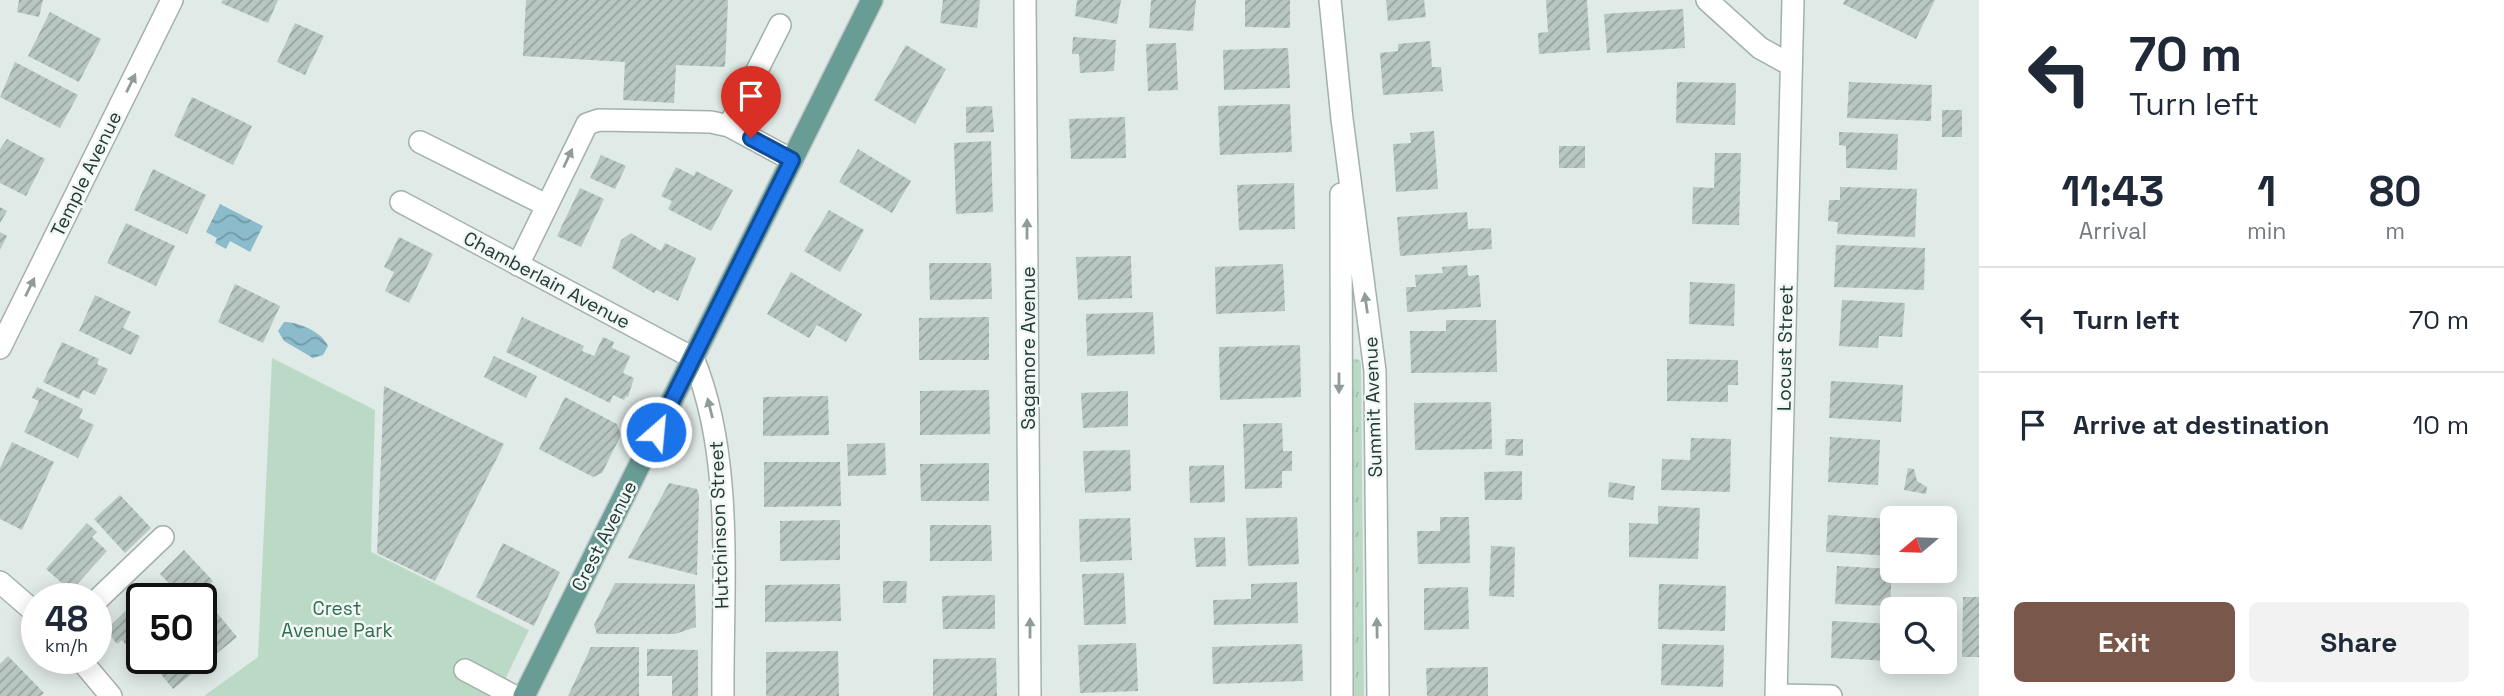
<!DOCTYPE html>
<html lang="en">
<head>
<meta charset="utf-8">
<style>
  body { margin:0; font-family:"Space Grotesk",sans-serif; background:#f2f2f3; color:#1f2937; height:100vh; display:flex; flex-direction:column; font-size:26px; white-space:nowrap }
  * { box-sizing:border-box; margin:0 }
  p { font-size:23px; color:#747a83 }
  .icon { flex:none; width:38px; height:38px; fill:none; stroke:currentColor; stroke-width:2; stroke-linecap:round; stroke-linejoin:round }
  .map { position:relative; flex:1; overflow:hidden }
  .side { display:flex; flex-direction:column; background:#fff; width:525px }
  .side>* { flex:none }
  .guide { background:#fff; color:#1f2937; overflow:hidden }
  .needle { width:46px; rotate:251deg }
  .controls { position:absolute; left:1880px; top:506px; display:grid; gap:14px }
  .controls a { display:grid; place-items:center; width:77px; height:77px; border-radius:10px; background:#fff; box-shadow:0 4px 18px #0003; font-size:35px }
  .speed { position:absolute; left:21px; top:583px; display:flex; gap:14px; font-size:35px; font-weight:700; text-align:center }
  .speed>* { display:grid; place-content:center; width:91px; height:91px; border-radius:50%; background:#fff; box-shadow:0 4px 18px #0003; line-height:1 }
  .speed small { font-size:18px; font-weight:400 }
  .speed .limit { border:4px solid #111; border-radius:10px; background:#fff; color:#111 }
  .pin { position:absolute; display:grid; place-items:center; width:60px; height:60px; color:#fff; margin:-72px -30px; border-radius:50% 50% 50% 0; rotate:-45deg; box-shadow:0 0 7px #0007 }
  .pin .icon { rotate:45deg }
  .me { position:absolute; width:77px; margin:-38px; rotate:27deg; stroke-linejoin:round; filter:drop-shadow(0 0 5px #0008) }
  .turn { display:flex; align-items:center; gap:24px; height:147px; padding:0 35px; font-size:32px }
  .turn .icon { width:91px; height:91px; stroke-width:2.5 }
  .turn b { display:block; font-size:49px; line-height:60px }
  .eta { display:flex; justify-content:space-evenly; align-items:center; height:119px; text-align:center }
  .eta b { font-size:42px; font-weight:600; line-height:49px }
  .action { display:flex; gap:14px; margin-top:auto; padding:14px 35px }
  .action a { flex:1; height:80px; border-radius:10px; background:#79574a; color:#fff; font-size:28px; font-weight:600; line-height:80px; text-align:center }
  .action a+a { background:#f2f2f3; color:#1f2937 }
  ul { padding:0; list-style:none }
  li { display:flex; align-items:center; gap:21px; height:105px; padding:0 35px; border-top:2px solid #e0e1e3 }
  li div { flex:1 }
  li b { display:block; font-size:26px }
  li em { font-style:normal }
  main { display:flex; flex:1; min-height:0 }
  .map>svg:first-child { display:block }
  .grass { fill:url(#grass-tufts) }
  .park { fill:#bbdac6 }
  .water { fill:url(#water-waves) }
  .building { fill:url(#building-hatch) }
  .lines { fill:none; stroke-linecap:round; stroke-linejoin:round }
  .minor-casing { stroke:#a3b1ae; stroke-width:24 }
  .major-casing { stroke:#bdc4c2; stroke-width:24 }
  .minor { stroke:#fff; stroke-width:21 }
  .major { stroke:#689c94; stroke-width:21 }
  .oneway { fill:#909c9a }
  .route-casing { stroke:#114b97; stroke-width:18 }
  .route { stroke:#1a73e8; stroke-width:12 }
  .labels { text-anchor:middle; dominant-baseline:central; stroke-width:5; stroke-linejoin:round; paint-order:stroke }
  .street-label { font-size:19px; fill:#223935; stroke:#f0f7f4 }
  .park-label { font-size:19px; fill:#306d4e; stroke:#f0f7f4 }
</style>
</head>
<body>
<main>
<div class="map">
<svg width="1979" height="696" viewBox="0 0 1979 696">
  <defs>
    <pattern id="grass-tufts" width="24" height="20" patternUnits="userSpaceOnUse" patternTransform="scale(1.75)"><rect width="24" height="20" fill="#bbdac6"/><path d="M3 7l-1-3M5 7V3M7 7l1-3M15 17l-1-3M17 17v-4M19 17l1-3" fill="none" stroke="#a0bcab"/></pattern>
    <pattern id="water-waves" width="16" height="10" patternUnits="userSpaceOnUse" patternTransform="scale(1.75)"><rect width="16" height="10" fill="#8cbbcb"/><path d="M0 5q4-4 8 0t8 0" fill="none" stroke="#7299a6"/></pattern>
    <pattern id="building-hatch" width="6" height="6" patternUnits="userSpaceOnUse" patternTransform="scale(1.75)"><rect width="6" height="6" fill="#b9c7c3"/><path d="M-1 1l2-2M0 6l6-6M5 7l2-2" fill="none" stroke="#96a39f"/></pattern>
  </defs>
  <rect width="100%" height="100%" fill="#e0eae7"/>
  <path class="grass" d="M1354 359 1360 360 1361 365 1364 696H1354L1351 365Z"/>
  <path class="park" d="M272 358 375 410 371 552 529 630 497 696H204L258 657Z"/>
  <path class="water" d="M220 204 263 226 250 252 230 241 226 249 215 243 217 238 206 232Z
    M284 322C299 322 322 332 328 346L323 355 313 358 284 341 278 331Z"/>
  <path class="building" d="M19 0H43L39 17 17 12Z
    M223 0H278L268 23 221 3Z
    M526 0H728L725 67 676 65 674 103 623 100 625 62 523 56Z
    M943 0H980L977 28 940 23Z
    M1077 0H1121L1117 24 1075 16Z
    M1151 0H1196L1193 31 1149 28Z
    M1245 0H1290V28L1245 27Z
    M1386 0H1424L1426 17 1388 21Z
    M1546 0H1587L1590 50 1539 54 1538 33 1548 32Z
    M1845 0H1935L1916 39 1843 4Z
    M1683 9 1685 48 1607 53 1604 14Z
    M50 12 101 39 79 82 28 56Z
    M295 23 324 36 305 75 277 62Z
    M1073 37 1116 40 1114 71 1080 73 1079 54H1072Z
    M1430 41 1432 67H1441L1443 91 1383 95 1380 53 1398 51V44Z
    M1176 43 1178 90 1148 91 1146 44Z
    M906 45 946 69 915 124 874 100Z
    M1288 48 1290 88 1224 90 1223 50Z
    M15 62 78 95 60 128 0 97Z
    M1677 82 1736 83 1735 125 1676 123Z
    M1849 82 1932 85 1931 121 1847 118Z
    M192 97 252 126 233 165 174 136Z
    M1290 104 1292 152 1220 155 1218 106Z
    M992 106 994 132 966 133V107Z
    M1942 110H1962V137H1942Z
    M1125 117 1126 158 1071 159 1069 119Z
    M1434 131 1438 189 1396 192 1393 144 1411 143 1410 133Z
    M1839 132 1898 134 1897 170 1846 168V146L1839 145Z
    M7 139 45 159 26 196 0 183V149Z
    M991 141 993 212 956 214 954 143Z
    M1559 146H1585V168H1559Z
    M858 149 911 181 892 213 839 182Z
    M1715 153H1741L1739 225 1692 224 1693 187 1714 188Z
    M601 155 626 166 615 189 590 178Z
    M676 167 694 176 696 171 733 190 711 231 668 209 672 201 661 196Z
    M153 169 206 195 187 234 134 210Z
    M1294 183 1295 229 1239 230 1237 185Z
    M1840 187 1917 189 1915 237 1837 234 1838 222 1828 221 1829 200H1840Z
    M580 188 604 199 581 247 557 236Z
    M0 207 7 211 0 223Z
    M829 210 864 230 840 272 804 251Z
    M1467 212 1468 229 1491 228 1492 249 1400 256 1397 217Z
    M126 223 175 246 156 286 107 263Z
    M0 232 7 236 0 250Z
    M631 233 661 251 665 243 696 258 678 301 656 290 654 293 612 268 621 240Z
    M399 237 433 254 409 303 385 291 394 272 384 267Z
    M1836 245 1925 248 1924 290 1834 287Z
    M1131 256 1132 298 1078 300 1076 257Z
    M929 263H991L992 299 930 300Z
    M1283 264 1285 311 1216 314 1215 267Z
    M1467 265 1468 276 1479 275 1481 307 1407 312 1406 287H1416L1415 275 1443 273 1442 267Z
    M791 272 862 314 846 342 817 325 809 338 767 314Z
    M1690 282 1735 284 1734 326 1689 324Z
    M235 284 280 306 263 343 218 322Z
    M95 295 131 312 123 328 140 336 131 355 79 331Z
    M1842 300 1905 303 1902 337 1879 336 1878 348 1839 346Z
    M1153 312 1155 354 1087 356 1086 314Z
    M522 317 584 346 582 351 594 356 603 337 614 342 612 348 630 356 623 373 634 378 628 397 626 396 624 400 613 395 610 403 506 352Z
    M989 317V360H919V318Z
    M1446 320H1496L1497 372 1411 373 1410 331H1446Z
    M62 342 99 359 97 364 108 369 95 395 83 390 79 399 43 382Z
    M1300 345 1301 397 1220 400 1219 347Z
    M494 356 537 376 526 398 484 377Z
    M1667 359 1738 360V385H1728V402L1667 401Z
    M1831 381 1903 385 1901 422 1829 418Z
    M384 386 504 444 435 581 377 553Z
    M37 387 83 409 79 418 94 425 78 458 24 432 39 401 32 398Z
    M989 390 990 434 920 435V391Z
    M1128 391V426L1083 428 1081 393Z
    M828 396 829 435 763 436V397Z
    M565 397 617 424 621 435 602 473 593 477 539 449Z
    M1491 402 1492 449 1415 450 1414 403Z
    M1282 423 1283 451H1292V471H1282V488L1245 489 1243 424Z
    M1830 437 1880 440 1878 485 1828 482Z
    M1691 438 1731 439 1730 492 1661 490 1662 459 1690 460Z
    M1506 439H1523V456L1505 455Z
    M12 442 54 462 22 530 0 519V468Z
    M885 443 886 475 848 476 847 444Z
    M1130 450 1131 491 1085 493 1083 451Z
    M764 462H840L841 506 764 507Z
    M989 463V501H921L920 464Z
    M1224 465 1225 502 1190 503 1189 466Z
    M1908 468 1914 469 1917 481 1927 487 1926 494 1904 490Z
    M1522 471V500H1485L1484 472Z
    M1609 482 1635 486 1633 500 1608 497Z
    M669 483 697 489 699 495 697 575 628 558Z
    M120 495 151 528 125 553 94 519Z
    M1658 506 1700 508 1698 559 1629 557V523L1658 524Z
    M1828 515 1892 519V556L1826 552Z
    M1297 517 1299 564 1248 566 1246 518Z
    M1440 517H1469L1470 563 1418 564 1417 531H1440Z
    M1130 518 1132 560 1080 562 1079 519Z
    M840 520V560L780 561V521Z
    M87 523 97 532 92 537 107 551 71 591 46 569Z
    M930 525H991L992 561H930Z
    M1225 537 1226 566 1196 567 1194 538Z
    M503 543 560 572 534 626 476 597Z
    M1491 546 1515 547 1514 597 1489 596Z
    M184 550 213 581 195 598H183L160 574Z
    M1837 566 1892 569 1890 606 1835 604Z
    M1124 573 1126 624 1084 625 1082 574Z
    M883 581H907L906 603H883Z
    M1297 582 1298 623 1214 625 1213 600 1251 599V584Z
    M615 583 695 584 696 627 675 634H597L594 625Z
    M840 584 841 621 765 622V585Z
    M1659 584 1726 586 1725 631 1658 629Z
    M1468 587 1469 629 1424 630V588Z
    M142 595 145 598H142V648L134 655 122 640 117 644 106 630Z
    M995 595V629H943L942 596Z
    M1963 597H1979V657H1962Z
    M212 607 237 637 173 689 148 658H201V616Z
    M1832 621 1892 624V661L1831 658Z
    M1136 643 1138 691 1080 693 1078 645Z
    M1302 644 1303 681 1213 684 1212 647Z
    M1662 644 1724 645 1723 687 1661 685Z
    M591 647H639V696H568Z
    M647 649 698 650V696H672V676H647Z
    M838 651 839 696H766V652Z
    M8 656 44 693 40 696H0V664Z
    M996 658 997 696H933V659Z
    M1488 667V696H1427L1426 668Z"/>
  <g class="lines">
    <defs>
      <path id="minor" d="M1025 0 1030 696
        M1330 0 1342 119 1375 371 1378 696
        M1707 0 1760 48 1791 65
        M780 25 729 126 792 160
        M420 142 546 205
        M1341 194 1342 696
        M401 202 693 358C735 458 722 589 723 696
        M518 265 587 124 599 120 711 122 729 126
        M0 348 172 0
        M0 582 37 614
        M96 601 163 537
        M79 658 111 696
        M465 670 514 696
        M1776 695 1831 696
        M1776 696 1793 0"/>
      <path id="major" d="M524 696 872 0"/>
    </defs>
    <use href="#minor" class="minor-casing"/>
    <use href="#major" class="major-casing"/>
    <use href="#minor" class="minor"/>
    <use href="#major" class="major"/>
  </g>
  <defs><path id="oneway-solid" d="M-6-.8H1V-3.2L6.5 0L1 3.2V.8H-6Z" transform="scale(1.75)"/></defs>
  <g class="oneway">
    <use href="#oneway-solid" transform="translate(131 83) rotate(-64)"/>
    <use href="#oneway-solid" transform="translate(568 158) rotate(-65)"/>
    <use href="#oneway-solid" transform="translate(1027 229) rotate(-90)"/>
    <use href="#oneway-solid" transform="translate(30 287) rotate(-64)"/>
    <use href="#oneway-solid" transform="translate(1366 303) rotate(-98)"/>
    <use href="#oneway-solid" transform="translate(1339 383) rotate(90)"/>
    <use href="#oneway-solid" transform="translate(710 408) rotate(-104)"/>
    <use href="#oneway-solid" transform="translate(1030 628) rotate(-90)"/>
    <use href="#oneway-solid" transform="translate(1377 628) rotate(-91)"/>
  </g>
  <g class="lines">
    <defs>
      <path id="route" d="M656 432 792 160 751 138"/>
    </defs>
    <use href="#route" class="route-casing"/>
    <use href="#route" class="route"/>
  </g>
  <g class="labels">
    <g class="street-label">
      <text transform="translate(86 174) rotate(-64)">Temple Avenue</text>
      <text transform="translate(547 280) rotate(28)">Chamberlain Avenue</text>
      <text transform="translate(1028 348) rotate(-90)">Sagamore Avenue</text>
      <text transform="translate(1785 348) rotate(-89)">Locust Street</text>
      <text transform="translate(1373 407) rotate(-92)">Summit Avenue</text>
      <text transform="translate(719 525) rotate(-92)">Hutchinson Street</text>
      <text transform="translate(604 536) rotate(-63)">Crest Avenue</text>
    </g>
    <g class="park-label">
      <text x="337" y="608">Crest<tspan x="337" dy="22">Avenue Park</tspan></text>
    </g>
  </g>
</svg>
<div class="controls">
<a><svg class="needle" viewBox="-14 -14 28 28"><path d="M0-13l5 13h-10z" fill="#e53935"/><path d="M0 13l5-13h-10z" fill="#747a83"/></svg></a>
<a><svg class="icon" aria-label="search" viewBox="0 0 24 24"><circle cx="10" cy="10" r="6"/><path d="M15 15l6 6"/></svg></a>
</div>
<div class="speed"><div>48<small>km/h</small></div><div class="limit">50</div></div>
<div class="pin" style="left:751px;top:138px;background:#d93025"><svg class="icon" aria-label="arrive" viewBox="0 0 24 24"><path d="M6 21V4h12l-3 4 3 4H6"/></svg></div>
<svg class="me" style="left:656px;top:432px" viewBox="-20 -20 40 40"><circle r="17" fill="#1a73e8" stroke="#fff" stroke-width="3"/><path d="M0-11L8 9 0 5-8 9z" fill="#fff"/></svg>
</div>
<section class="side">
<div class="guide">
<div class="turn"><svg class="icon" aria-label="left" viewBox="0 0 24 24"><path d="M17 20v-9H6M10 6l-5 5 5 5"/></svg><div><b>70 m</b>Turn left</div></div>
</div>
<div class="eta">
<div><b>11:43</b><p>Arrival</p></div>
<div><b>1</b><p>min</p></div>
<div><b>80</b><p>m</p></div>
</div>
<ul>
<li><svg class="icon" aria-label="left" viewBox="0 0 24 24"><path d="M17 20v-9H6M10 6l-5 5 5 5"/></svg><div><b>Turn left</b></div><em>70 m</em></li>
<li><svg class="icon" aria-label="arrive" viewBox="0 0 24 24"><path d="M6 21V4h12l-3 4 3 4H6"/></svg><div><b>Arrive at destination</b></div><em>10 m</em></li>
</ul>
<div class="action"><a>Exit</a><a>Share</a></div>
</section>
</main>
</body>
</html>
